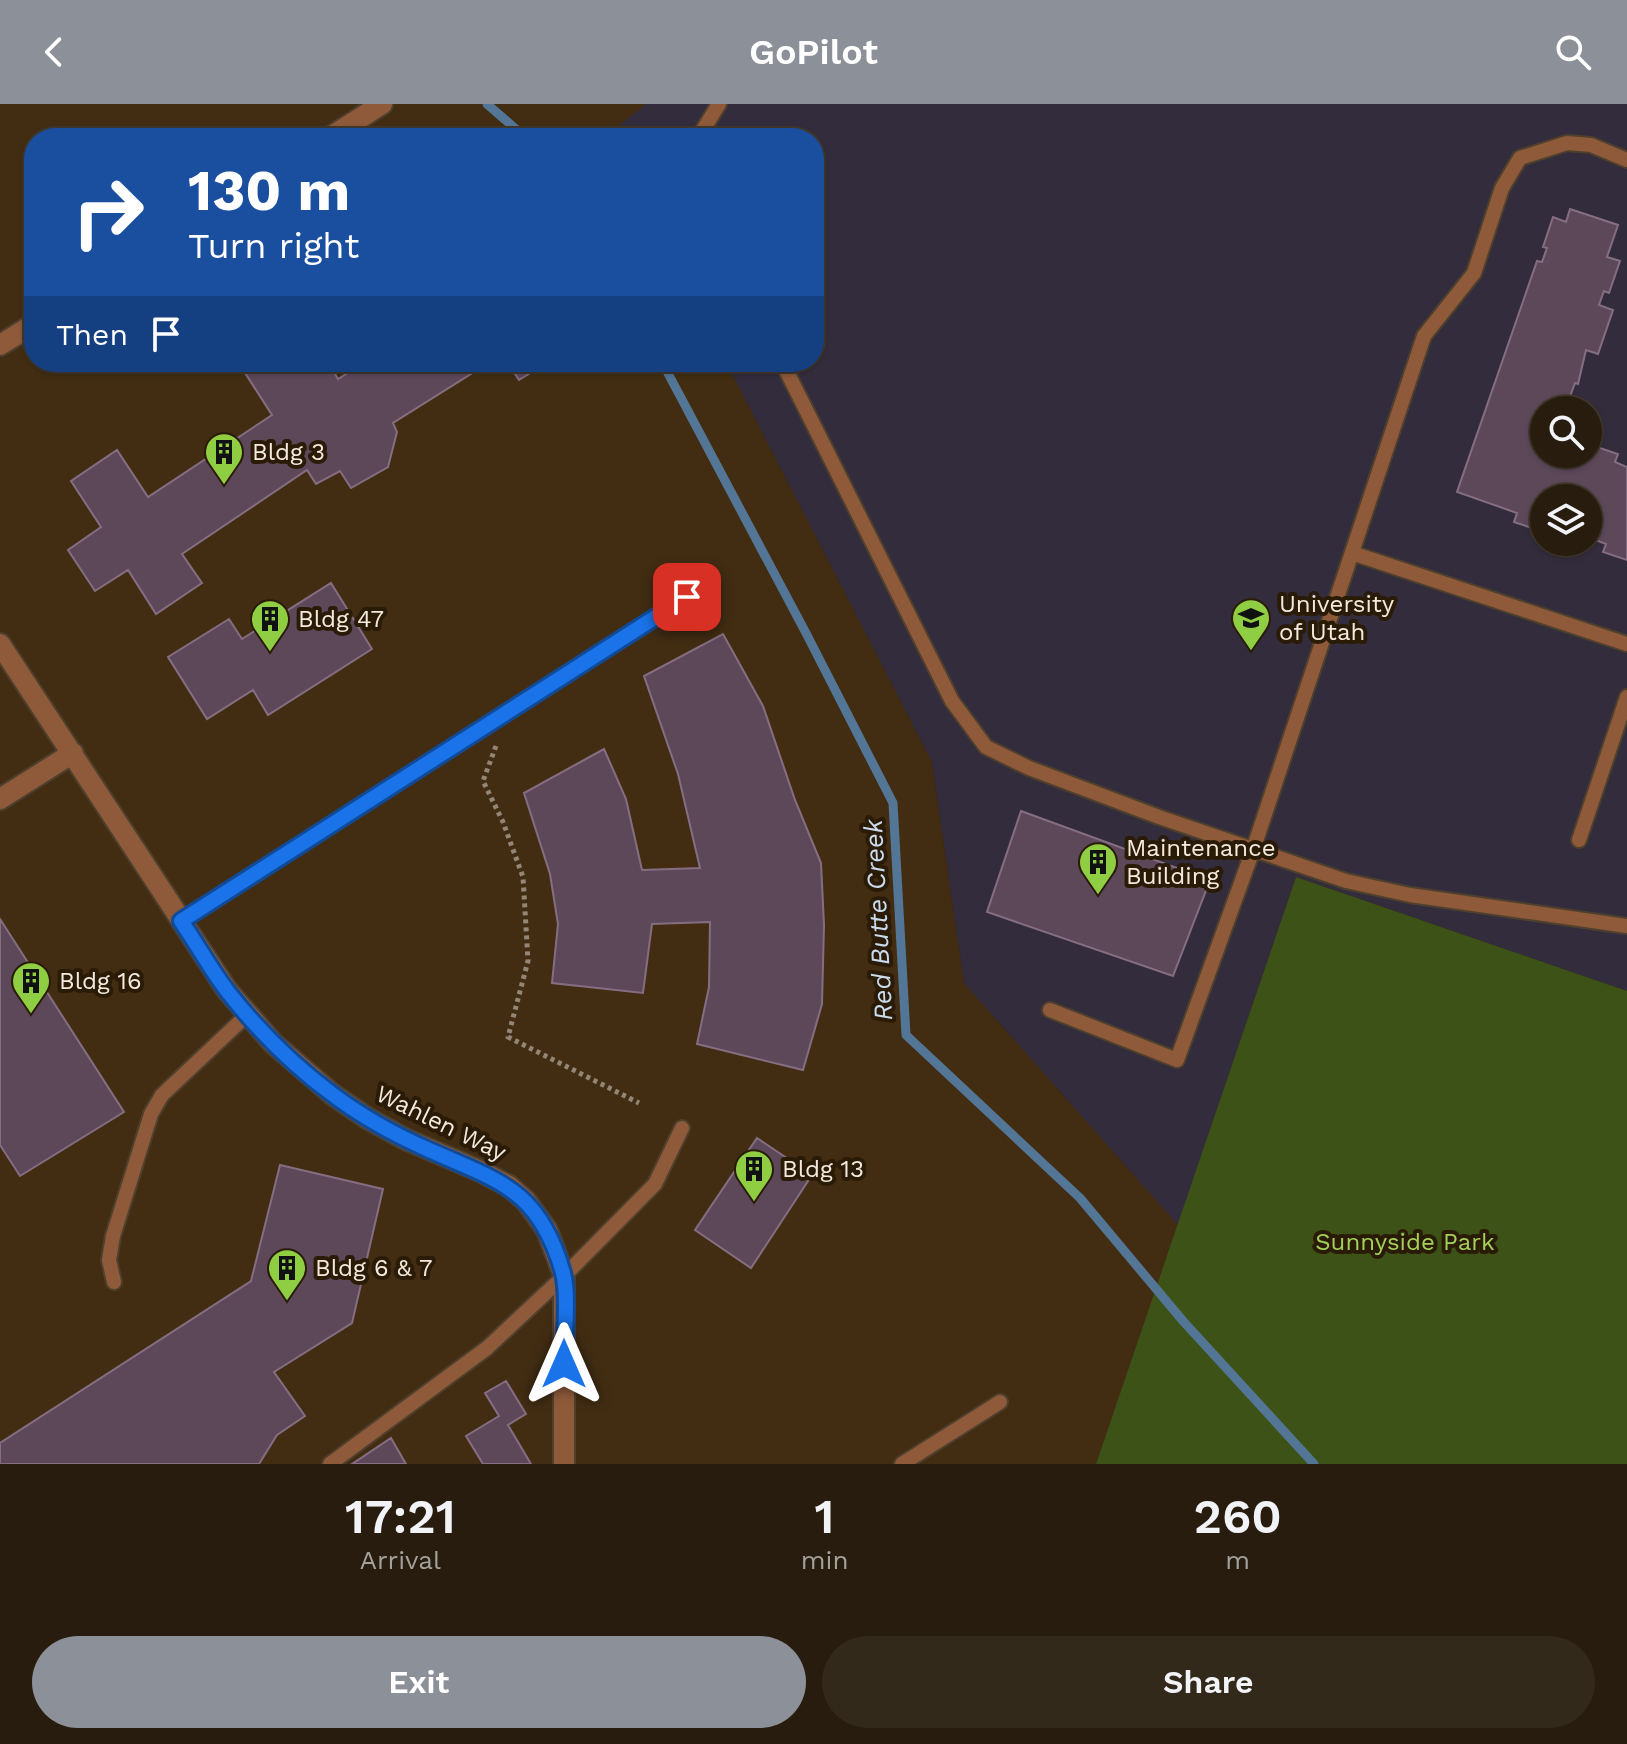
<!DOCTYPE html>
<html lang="en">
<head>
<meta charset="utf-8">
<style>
  body { margin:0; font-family:"Work Sans",sans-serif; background:#33291b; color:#f1f3f6; height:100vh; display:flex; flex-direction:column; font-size:30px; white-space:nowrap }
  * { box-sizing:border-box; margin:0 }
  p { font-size:26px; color:#a4a19d }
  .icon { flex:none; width:44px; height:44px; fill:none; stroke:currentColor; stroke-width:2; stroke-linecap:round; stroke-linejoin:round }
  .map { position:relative; height:1360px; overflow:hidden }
  .panel { display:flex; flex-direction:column; background:#271c0d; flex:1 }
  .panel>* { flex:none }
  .guide { position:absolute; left:24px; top:24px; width:800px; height:244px; border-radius:32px; box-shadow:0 2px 6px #0004,0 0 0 2px #433a2e; background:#1a4fa0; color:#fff; overflow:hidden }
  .fabs { position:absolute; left:1530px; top:292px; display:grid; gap:16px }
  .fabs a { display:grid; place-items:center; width:72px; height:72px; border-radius:50%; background:#271c0d; box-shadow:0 2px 6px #0004,0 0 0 2px #433a2e; font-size:40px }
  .pin { position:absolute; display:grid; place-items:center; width:68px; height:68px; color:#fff; margin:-34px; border-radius:16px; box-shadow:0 4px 12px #0006 }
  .me { position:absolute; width:88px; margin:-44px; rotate:0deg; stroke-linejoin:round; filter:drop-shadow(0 0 6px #0008) }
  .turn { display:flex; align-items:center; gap:28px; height:168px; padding:0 32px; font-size:36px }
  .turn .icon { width:104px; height:104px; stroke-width:2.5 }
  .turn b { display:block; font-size:56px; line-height:68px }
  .then { display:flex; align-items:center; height:76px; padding:0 32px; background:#0003; gap:16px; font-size:30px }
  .eta { display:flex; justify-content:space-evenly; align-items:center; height:136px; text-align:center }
  .eta b { font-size:48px; font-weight:600; line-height:56px }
  .cta { display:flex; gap:16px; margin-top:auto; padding:16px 32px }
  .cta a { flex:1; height:92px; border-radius:48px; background:#8c9099; color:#fff; font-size:32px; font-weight:600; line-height:92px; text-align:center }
  .cta a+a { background:#33291b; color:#f1f3f6 }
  header { display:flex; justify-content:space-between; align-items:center; height:104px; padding:0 32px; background:#8c9099; color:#fff; font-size:36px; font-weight:600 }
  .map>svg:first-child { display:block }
  .built { fill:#422d13 }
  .education { fill:#332c3c; fill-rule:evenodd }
  .green { fill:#3d5216 }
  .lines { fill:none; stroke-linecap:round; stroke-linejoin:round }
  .stream { stroke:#547696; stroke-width:9 }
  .building { fill:#5d485a; stroke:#856e81; stroke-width:2 }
  .lane-casing { stroke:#4f402e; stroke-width:18 }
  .street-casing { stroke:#4f402e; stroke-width:24 }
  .path { stroke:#938676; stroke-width:5; stroke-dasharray:4 4; stroke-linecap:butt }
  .lane { stroke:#8e5a39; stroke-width:14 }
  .street { stroke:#8e5a39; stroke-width:20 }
  .route-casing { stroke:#114b97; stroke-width:20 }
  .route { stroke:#1a73e8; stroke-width:14 }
  .labels { text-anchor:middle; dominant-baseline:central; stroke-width:8; stroke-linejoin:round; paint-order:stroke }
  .poi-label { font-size:24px; fill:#f4e9dd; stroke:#2a1b07; text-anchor:start }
  .street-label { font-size:24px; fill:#f4e9dd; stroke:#2a1b07 }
  .park-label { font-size:24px; fill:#a2d059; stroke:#2a1b07 }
  .water-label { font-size:26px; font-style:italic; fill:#cbdbee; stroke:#2a1b07 }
</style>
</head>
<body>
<header><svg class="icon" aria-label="back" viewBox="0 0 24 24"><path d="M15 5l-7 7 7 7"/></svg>GoPilot<svg class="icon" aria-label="search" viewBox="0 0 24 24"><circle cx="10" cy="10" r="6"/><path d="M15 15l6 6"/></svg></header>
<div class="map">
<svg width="1627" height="1360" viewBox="0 0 1627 1360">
  <rect width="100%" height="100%" fill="#342511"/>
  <path class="built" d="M0 0H646L609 30 610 34H34V258H726L932 658 964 879 1178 1121 1096 1360H0Z"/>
  <path class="education" d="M646 0H1627V887L1296 773 1178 1121 964 879 932 658 726 258H814V34H610L608 30ZM1544 306H1588V350H1544ZM1544 394H1588V438H1544Z"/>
  <path class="green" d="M1296 773 1627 887V1360H1096Z"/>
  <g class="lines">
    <path class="stream" d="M487 0 526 34
      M662 258 807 531 893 699 906 931 1080 1094 1183 1217 1314 1360"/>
  </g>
  <path class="building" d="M1570 105 1618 121 1607 153 1620 157 1609 189 1604 187 1599 201 1613 206 1598 250 1586 246 1578 280 1575 279 1565 306H1544V350H1588V340L1618 350 1615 358 1627 363V456L1603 448 1606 440 1588 433V394H1544V428L1514 418 1517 409 1457 388 1537 157 1542 158 1547 144 1543 143 1553 113 1566 118Z
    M238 258H328L338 275 365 258H490L393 319 397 328 388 363 351 384 340 367 316 380 307 366 182 450 202 479 156 510 128 466 95 487 68 446 101 423 71 377 117 346 148 393 272 311Z
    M507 258H548L519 276Z
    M331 479 372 545 268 611 253 586 207 615 168 553 229 515 242 535Z
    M723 530 763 602 795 696 821 759 824 821 822 900 803 966 697 940 709 883 710 818 652 820 643 889 552 879 558 820 550 770 524 689 604 645 626 695 642 766 700 764 678 670 644 572Z
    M1021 707 1210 776 1173 872 987 808Z
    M0 815 124 1008 20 1072 0 1041Z
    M757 1034 812 1071 751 1164 695 1126Z
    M280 1061 383 1085 352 1219 274 1268 305 1312 277 1331 259 1360H0V1339L251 1177Z
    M506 1277 526 1310 508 1321 531 1360H483L466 1332 499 1312 485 1289Z
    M391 1334 406 1360H352Z"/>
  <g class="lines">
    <defs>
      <path id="lane" d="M698 34 719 0
        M782 258 952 597 986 643 1029 664 1159 713 1346 777 1410 791 1627 822
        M1352 449 1627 540
        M1579 736 1627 593
        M181 817 687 493
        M1050 906 1177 956 1253 746 1424 232 1474 169 1502 84 1520 54 1567 39 1591 41 1627 56
        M114 1178 109 1156 113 1132 151 1010 162 991 247 911
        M330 1360 487 1244 564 1172 655 1080 682 1024
        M902 1360 1000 1298"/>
      <path id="street" d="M329 34 382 0
        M0 241 34 220
        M0 540 227 886 273 939 332 990 367 1014 405 1035 480 1067 509 1082 526 1097 547 1126 564 1172V1360
        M0 695 73 649"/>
    </defs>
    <use href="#lane" class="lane-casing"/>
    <use href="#street" class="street-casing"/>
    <path class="path" d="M496 642 483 677 503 718 523 773 528 857 508 933 639 999"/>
    <use href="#lane" class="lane"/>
    <use href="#street" class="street"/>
  </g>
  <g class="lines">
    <defs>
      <path id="route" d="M564 1260C564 1236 569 1191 563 1169 539 1084 498 1077 427 1045 393 1030 361 1012 332 990 293 961 258 926 228 888 211 866 197 840 181 817L687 493"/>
    </defs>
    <use href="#route" class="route-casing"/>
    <use href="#route" class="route"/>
  </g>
  <defs>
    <symbol id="building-pin" viewBox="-11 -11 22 30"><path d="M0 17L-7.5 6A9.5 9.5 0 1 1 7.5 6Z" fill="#8fcd42" stroke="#2a1b07"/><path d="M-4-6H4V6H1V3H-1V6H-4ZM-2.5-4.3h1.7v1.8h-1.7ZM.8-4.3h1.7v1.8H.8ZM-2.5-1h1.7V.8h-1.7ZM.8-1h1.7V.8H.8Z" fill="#111"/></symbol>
    <symbol id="university-pin" viewBox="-11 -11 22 30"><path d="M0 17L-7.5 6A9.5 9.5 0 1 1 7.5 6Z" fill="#8fcd42" stroke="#2a1b07"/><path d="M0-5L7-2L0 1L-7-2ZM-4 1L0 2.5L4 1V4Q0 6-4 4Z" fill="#111"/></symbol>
  </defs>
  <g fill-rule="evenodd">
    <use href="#building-pin" x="202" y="326" width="44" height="60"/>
    <use href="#university-pin" x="1229" y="492" width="44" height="60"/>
    <use href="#building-pin" x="248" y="493" width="44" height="60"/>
    <use href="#building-pin" x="1076" y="736" width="44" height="60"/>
    <use href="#building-pin" x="9" y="855" width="44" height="60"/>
    <use href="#building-pin" x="732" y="1043" width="44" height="60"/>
    <use href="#building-pin" x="265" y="1142" width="44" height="60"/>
  </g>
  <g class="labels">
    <g class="poi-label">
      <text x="252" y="348">Bldg 3</text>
      <text x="1279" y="500">University<tspan x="1279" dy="28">of Utah</tspan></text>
      <text x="298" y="515">Bldg 47</text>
      <text x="1126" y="744">Maintenance<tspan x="1126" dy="28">Building</tspan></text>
      <text x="59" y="877">Bldg 16</text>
      <text x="782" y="1065">Bldg 13</text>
      <text x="315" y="1164">Bldg 6 &amp; 7</text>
    </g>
    <g class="street-label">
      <text transform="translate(441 1019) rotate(26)">Wahlen Way</text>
    </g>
    <g class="park-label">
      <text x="1405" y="1138">Sunnyside Park</text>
    </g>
    <g class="water-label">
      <text transform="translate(878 816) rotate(-93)">Red Butte Creek</text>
    </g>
  </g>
</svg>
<div class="fabs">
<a><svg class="icon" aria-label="search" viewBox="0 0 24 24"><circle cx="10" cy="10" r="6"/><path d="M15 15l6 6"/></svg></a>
<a><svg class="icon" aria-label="layers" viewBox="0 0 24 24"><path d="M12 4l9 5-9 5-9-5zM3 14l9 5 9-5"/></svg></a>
</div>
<div class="pin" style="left:687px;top:493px;background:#d93025"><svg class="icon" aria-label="arrive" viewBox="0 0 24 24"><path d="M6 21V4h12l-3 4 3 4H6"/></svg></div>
<svg class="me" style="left:564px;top:1260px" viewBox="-20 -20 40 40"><path d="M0-17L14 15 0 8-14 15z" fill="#1a73e8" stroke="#fff" stroke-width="4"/></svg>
<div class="guide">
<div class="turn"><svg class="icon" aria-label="right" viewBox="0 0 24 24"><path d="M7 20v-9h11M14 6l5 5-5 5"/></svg><div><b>130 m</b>Turn right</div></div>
<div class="then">Then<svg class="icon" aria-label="arrive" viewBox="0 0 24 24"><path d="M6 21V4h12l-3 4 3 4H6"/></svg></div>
</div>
</div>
<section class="panel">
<div class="eta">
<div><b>17:21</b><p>Arrival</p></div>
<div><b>1</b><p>min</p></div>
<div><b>260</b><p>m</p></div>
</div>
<div class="cta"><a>Exit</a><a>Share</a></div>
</section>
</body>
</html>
